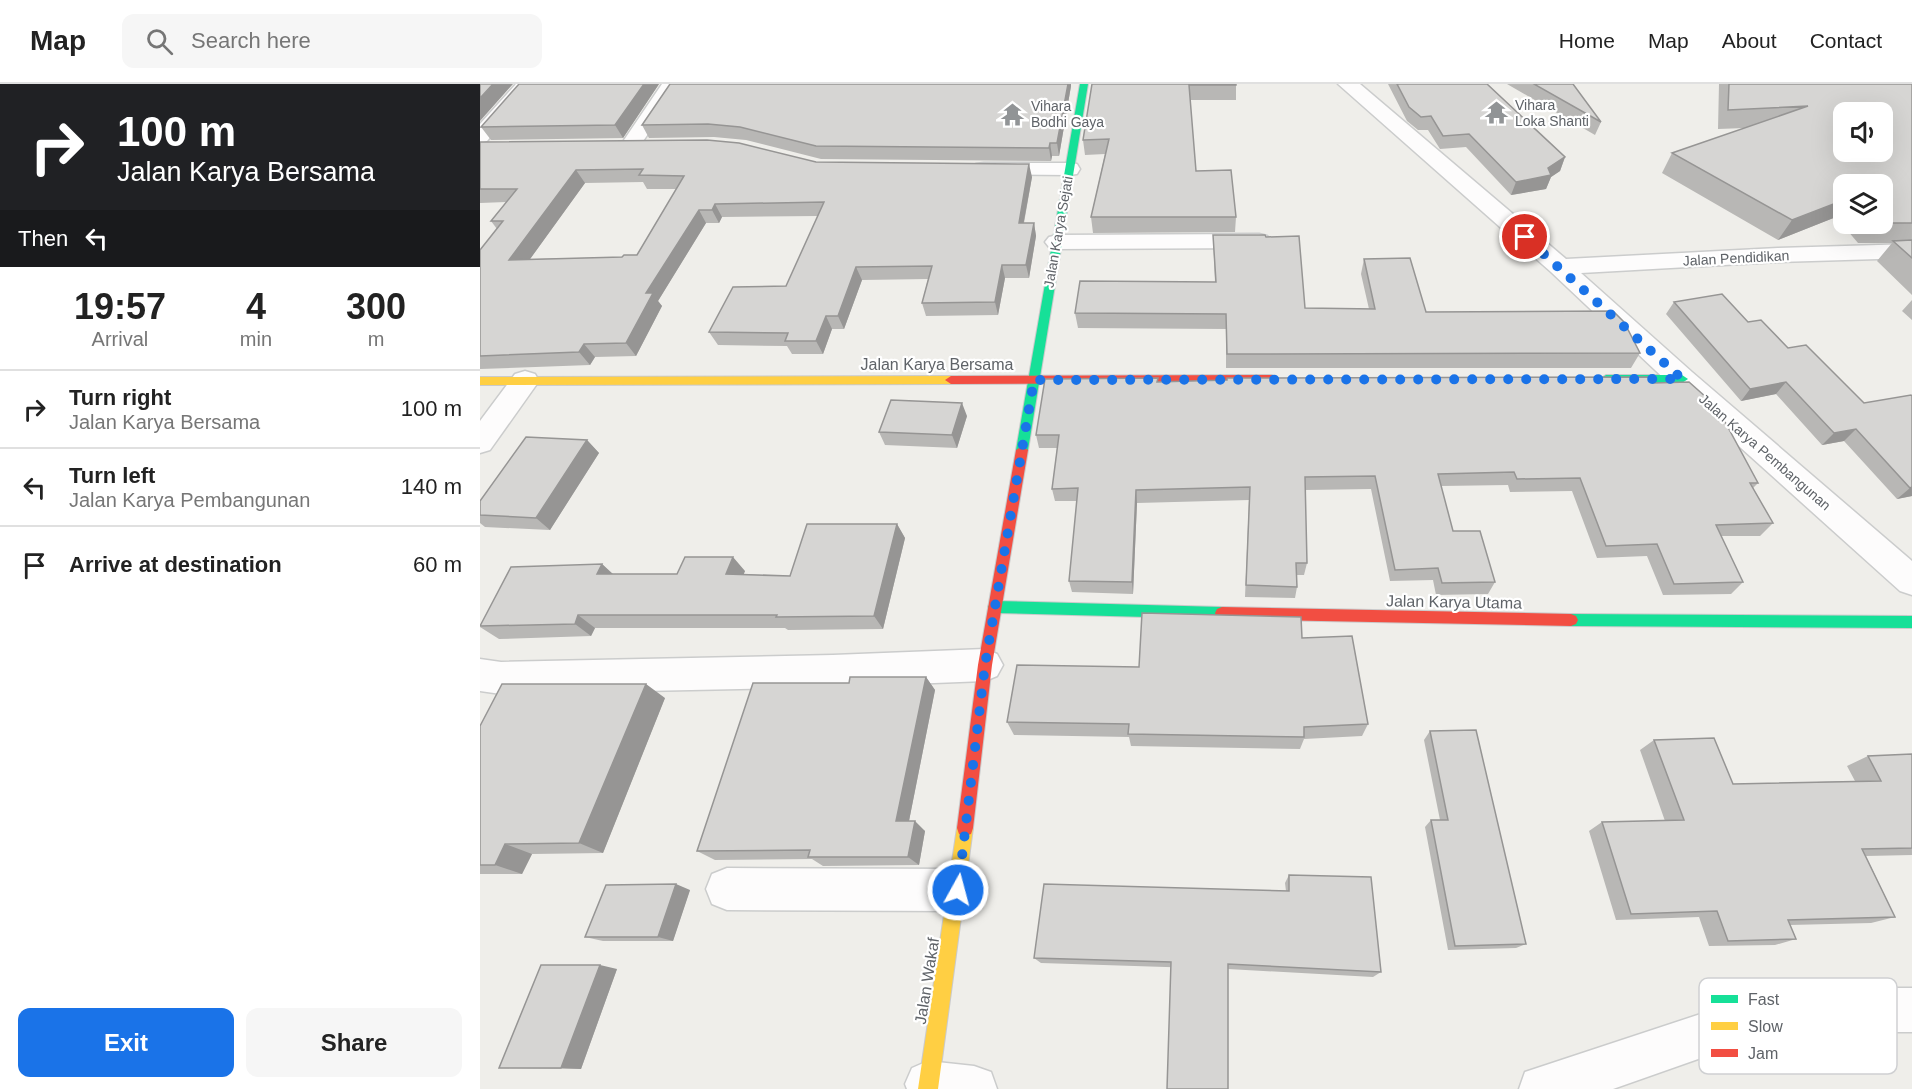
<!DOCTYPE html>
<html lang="en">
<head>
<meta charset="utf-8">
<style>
  body { margin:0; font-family:Helvetica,sans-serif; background:#f6f6f6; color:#222; height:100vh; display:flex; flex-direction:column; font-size:22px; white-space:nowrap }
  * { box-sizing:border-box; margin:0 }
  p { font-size:20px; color:#767676 }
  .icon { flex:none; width:33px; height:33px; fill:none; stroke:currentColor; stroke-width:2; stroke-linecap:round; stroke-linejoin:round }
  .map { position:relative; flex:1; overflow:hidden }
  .details { display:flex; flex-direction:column; background:#fff; width:480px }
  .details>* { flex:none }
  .guide { background:#202124; color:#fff; overflow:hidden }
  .fabs { position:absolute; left:1353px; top:18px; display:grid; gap:12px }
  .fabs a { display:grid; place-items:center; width:60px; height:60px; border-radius:12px; background:#fff; box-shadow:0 6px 24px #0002; font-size:30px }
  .pin { position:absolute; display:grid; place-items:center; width:51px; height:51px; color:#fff; margin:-26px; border:3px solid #fff; border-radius:50%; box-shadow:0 2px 6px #0007 }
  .me { position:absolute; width:66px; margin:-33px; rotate:7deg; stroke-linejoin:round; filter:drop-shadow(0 0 4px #0008) }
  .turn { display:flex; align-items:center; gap:21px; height:126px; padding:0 18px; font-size:27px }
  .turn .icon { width:78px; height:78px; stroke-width:2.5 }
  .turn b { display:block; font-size:42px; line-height:51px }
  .then { display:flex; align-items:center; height:57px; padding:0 18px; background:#0003; gap:12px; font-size:22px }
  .eta { display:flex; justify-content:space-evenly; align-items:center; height:102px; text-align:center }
  .eta b { font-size:36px; font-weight:700; line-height:42px }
  .action { display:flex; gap:12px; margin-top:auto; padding:12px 18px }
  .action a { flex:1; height:69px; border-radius:12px; background:#1a73e8; color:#fff; font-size:24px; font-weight:700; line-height:69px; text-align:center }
  .action a+a { background:#f6f6f6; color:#222 }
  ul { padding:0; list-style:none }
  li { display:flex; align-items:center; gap:18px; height:78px; padding:0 18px; border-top:2px solid #e0e0e0 }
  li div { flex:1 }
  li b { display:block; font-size:22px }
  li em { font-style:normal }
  header { display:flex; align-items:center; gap:36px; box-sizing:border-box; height:84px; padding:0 30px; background:#fff; border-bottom:2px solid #e0e0e0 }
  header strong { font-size:28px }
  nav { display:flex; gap:33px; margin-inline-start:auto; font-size:21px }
  .search { width:420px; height:54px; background:#f6f6f6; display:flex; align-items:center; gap:15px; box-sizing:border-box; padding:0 21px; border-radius:12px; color:#767676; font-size:22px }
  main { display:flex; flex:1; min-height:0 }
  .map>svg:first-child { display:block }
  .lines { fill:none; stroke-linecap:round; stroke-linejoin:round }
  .street-casing { stroke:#cbcccc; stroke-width:3 }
  .fast-casing { stroke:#cacacb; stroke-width:2 }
  .slow-casing { stroke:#cacacb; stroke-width:2 }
  .jam-casing { stroke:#cacacb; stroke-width:2 }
  .street { fill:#fdfcfc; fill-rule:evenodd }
  .fast { fill:#16e098; fill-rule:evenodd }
  .slow { fill:#ffcf43; fill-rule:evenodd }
  .jam { fill:#f24e42; fill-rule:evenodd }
  .wall { fill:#b8b7b5; fill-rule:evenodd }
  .shaded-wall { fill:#969594 }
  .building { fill:#d6d5d3; stroke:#969594; stroke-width:1.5; fill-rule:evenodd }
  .route { stroke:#1a73e8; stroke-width:10; stroke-dasharray:0 18 }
  .labels { text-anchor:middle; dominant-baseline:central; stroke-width:4.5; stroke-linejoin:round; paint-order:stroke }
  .far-poi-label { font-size:14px; fill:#5f6368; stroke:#fff; text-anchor:start }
  .far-street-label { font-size:14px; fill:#5f6368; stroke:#fff }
  .street-label { font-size:16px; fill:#5f6368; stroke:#fff }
  .key { fill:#fff; stroke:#cfd0d2; stroke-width:1.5 }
  .key-label { font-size:16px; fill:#5f6368 }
</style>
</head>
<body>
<header>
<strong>Map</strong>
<div class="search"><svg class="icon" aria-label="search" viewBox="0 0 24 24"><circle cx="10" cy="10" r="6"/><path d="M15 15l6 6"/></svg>Search here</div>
<nav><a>Home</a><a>Map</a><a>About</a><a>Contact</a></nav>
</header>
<main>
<section class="details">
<div class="guide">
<div class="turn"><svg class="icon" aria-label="right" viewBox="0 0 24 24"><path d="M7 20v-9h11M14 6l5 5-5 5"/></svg><div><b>100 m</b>Jalan Karya Bersama</div></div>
<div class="then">Then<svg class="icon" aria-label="left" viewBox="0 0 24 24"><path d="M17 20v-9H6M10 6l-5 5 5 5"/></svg></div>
</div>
<div class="eta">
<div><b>19:57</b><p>Arrival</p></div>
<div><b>4</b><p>min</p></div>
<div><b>300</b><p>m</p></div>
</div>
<ul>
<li><svg class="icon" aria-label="right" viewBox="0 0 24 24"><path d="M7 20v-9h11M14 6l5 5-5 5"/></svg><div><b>Turn right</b><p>Jalan Karya Bersama</p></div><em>100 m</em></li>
<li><svg class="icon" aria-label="left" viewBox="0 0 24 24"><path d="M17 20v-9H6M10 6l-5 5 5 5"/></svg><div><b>Turn left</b><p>Jalan Karya Pembangunan</p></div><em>140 m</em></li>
<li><svg class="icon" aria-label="arrive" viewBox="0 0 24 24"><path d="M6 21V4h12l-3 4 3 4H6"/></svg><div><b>Arrive at destination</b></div><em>60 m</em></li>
</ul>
<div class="action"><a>Exit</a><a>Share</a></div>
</section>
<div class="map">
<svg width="1432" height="1005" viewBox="0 0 1432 1005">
  <rect width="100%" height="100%" fill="#efeeea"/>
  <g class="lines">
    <defs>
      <path id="street" d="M36 0H56L7 57 0 59V40Z
        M182 0H202L157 66 150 68 143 66 140 62Z
        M858 0H880L1086 175 1298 164 1432 160V174L1298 178 1101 189 1212 288 1432 477V511L1420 507 1192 302 1071 188Z
        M504 79H589L597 80 600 85 597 90 589 91 496 90 493 85 496 80Z
        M779 150 787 152 791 157 787 162 779 164 577 165 569 163 565 158 569 153 577 151Z
        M45 287 55 290 59 297 10 366 0 369V337L35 290Z
        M505 565 517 570 523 581 517 592 505 597 353 603 21 610 0 607V575L21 578 353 571Z
        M247 784 478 785 493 791 499 806 493 821 478 827 247 826 232 820 226 805 232 790Z
        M1347 904H1432V948H1347L1305 952 1238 968 1133 1005H1039L1045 988 1263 916 1305 907Z
        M448 977 494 982 511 988 517 1005H427L425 1000 432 984Z"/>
      <path id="fast" d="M600 0H608L548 366 542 370 536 366Z
        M1126 291H1202L1208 295 1202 299H1126L1120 295Z
        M515 517 742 523 747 525 749 529 747 533 742 535 515 529 510 527 508 523 510 519Z
        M1091 530 1432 532V544L1091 542 1086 540 1084 536 1086 532Z"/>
      <path id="slow" d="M471 292 477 296 471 300 0 301V293Z
        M485 736 491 738 493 744 458 1005H438L477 744 479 738Z"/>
      <path id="jam" d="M792 291 798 295 792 299 471 300 465 296 471 292Z
        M542 362 548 366 512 581 493 744 491 750 485 752 479 750 477 744 498 581 536 366Z
        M742 523 1091 530 1096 532 1098 536 1096 540 1091 542 742 535 737 533 735 529 737 525Z"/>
    </defs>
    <use href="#street" class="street-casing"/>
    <use href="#fast" class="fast-casing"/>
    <use href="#slow" class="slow-casing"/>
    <use href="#jam" class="jam-casing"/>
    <use href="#street" class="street"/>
    <use href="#fast" class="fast"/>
    <use href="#slow" class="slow"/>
    <use href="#jam" class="jam"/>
  </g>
  <path class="wall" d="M179 0 143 54 11 56 1 43Z
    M612 0 756 1V16H710L716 87 756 133 755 148 613 149 611 133 625 70 605 71 603 56Z
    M908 0H1007L1085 73 1080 87 1071 93 1066 105 1031 111 986 63 960 65 948 46H938L927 37Z
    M1027 0H1093L1121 38 1115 51Z
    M1239 0H1432V211L1397 177 1412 159H1378L1356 133 1298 156 1182 89 1192 69 1265 44 1238 45ZM1364 100H1402V140H1364Z
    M591 2 579 72H572L571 77 341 75 266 56 234 53 169 54 162 41Z
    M0 58 336 78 552 93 544 139H554L556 152 549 194H525L518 231 446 232 442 219 448 195 382 196 364 245H352L343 270H312L307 262 238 261 229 248 306 202 338 132 242 133 239 139H226L178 217 182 222 156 272 115 273 110 281 0 285V166L17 145 11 137 26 118 0 119ZM163 98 167 105H197L157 171 142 173 50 175 105 99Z
    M733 151 786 153 825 224 889 225 881 190 884 175 946 228 1160 269 1151 284H746V245L598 244 595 229 735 198Z
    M1432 216V236L1422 227Z
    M1194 218 1268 238 1308 264 1384 319 1432 312V412L1417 415 1364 357 1342 361 1296 310 1261 317 1186 230Z
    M678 294V298L1173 299 1278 399 1273 404 1293 439 1280 452H1241L1263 498 1251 510 1183 511 1167 472 1117 474 1092 407 1030 408 1028 401 961 402 973 447 1015 498 1008 510 956 511 953 496 910 497 891 405 825 406 827 479 824 491H816L817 503 815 514 765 513 769 416 657 419 653 510 592 508 589 497 597 417H575L572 405 577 364H559L556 351Z
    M487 332 477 364 405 361 399 348Z
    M107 356 119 369 70 446 5 443 0 439V417Z
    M417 440 425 454 403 545 308 546 305 544H115L111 552 19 555 0 543 122 480 133 490H197L265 487 263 490 310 492Z
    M822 554 888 640 882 652 824 655 820 665 651 662 649 653 534 651 527 638 659 583Z
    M446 593 455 606 429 737 445 747 439 781 343 782 332 775 235 776 217 767 369 599Z
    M185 614 123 769 52 770 42 790H0V642Z
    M950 647 1046 860 1036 864 968 866 945 743 951 736H960L944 656Z
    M1174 656 1253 700 1375 697 1367 682 1388 672 1432 670V771L1386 772 1415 833 1391 839 1310 841 1316 855 1295 861 1229 862 1219 833 1136 836 1109 747 1122 738 1185 737 1160 666Z
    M809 791 901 888 893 893 748 885 561 879 554 874 806 807 805 799Z
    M210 806 193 857H123L105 853Z
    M137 885 101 985 19 984Z"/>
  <path class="shaded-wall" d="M13 0H33L0 37V14Z
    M164 0H179L143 54 135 41Z
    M588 0H591V2L579 72 577 59Z
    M570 59 572 72 571 77 569 64Z
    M1085 73 1080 87 1071 93 1066 105 1031 111 1036 98 1068 84Z
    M549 80 552 93 541 153 539 139Z
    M96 86 105 99 40 189 29 176Z
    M1364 116V123L1356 133 1298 156 1312 136Z
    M235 120 242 133 239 139 232 126Z
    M219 126 226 139 178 217 182 222 156 272 146 259 166 209Z
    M554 139 556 152 549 194 546 181Z
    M522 181 525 194 518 231 515 218Z
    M376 183 382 196 364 245 358 232Z
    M346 232 352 245 343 270 336 257Z
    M104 260 115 273 110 281 99 268Z
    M1306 298 1296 310 1261 317 1270 305Z
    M482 319 487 332 477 364 472 351Z
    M1376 345 1364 357 1342 361 1354 349Z
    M107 356 119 369 70 446 56 434Z
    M1432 403V412L1417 415 1430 404Z
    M656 406 657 419 653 510 652 498Z
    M417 440 425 454 403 545 394 532Z
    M253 473 265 487 259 503 246 490Z
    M122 480 137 494 117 490Z
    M98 531 115 544 111 552 95 540Z
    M446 593 455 606 427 747 416 737Z
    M166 600 185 614 123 769 99 759Z
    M435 737 445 747 439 781 428 773Z
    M25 760 52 770 42 790 15 781Z
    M196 800 210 806 193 857 178 853Z
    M120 881 137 885 101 985 81 984Z"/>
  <path class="building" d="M0 0H13L0 14Z
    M39 0H164L135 41 1 43Z
    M190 0H588L577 59H570L569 64 336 62 260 43 228 40 162 41Z
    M612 0H756V1H709L716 87 751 86 756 133H611L629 55 603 56Z
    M917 0H1007L1085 73 1068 84 1071 91 1036 98 989 50 963 52 951 32 941 33 929 23Z
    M1054 0H1093L1121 38Z
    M1249 0H1432V139H1402V100H1364V116L1312 136 1192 69 1328 22 1248 26ZM1364 28H1402V68H1364Z
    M227 56 259 59 336 78 549 80 539 139H554L546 181H522L515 218 442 219 452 182 376 183 358 232H346L336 257H305L308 249 229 248 253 203 306 202 344 118 235 120 232 126H219L166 209H173L146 259 104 260 99 268 0 272V166L23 137H11L37 105H0V58ZM163 85 159 91 204 92 157 171H144L142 173 29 176 96 86Z
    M733 151H785L786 153 819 152 825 224 895 225 884 175 930 174 946 228 1133 227 1144 238 1160 269 747 270 746 230 595 229 600 197 736 198Z
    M1432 156V174L1413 157Z
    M1242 210 1268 238 1281 236 1308 264 1326 261 1384 319 1431 311 1432 312V403L1430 404 1376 345 1354 349 1306 298 1270 305 1194 218Z
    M1170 293 1173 299 1209 298 1237 323 1278 399H1270L1293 439 1236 441 1263 498 1194 500 1177 460 1126 462 1100 394 1037 395 1034 388 958 390 973 447H1000L1015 498 962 499 958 484 915 486 895 392 825 393 827 479H816L817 503 766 501 770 403 656 406 652 498 589 497 598 404 572 405 579 351H556L565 295 678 294 677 298 747 296V294Z
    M411 316 482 319 472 351 399 348Z
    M46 353 107 356 56 434 0 431V417Z
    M327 440H417L394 532 296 533 297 531H98L95 540 0 542 31 483 122 480 117 490H197L205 473H253L246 490 310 492Z
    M662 529 821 533 822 554 872 552 888 640 824 643V653L648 650 649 640 527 638 537 581 659 583Z
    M370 593H446L416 737H435L428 773H328L330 766 217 767 273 599H369Z
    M22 600H166L99 759 25 760 15 781H0V642Z
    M996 646 1046 860 975 862 951 736H968L950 647Z
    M1234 654 1253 700 1401 697 1388 672 1432 670V764L1382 765 1415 833 1308 836 1316 855 1248 857 1237 827 1151 830 1122 738 1204 736 1174 656Z
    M809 791 891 793 901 888 748 880V1005H687L691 878 554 874 564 800 809 807Z
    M196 800 178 853H105L126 801Z
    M61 881H120L81 984H19Z"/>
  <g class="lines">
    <path class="route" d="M478 806 505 581 554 296 1202 295 1045 153"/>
  </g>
  <defs>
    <symbol id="temple-bare" viewBox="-9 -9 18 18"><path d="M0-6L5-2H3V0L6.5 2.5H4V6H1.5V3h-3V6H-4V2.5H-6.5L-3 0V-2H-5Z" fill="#919496" stroke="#fff" stroke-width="2.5" paint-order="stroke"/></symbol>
  </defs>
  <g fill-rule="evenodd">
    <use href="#temple-bare" x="1000" y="12" width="33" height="33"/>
    <use href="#temple-bare" x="516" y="14" width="33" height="33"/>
  </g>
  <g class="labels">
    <g class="far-poi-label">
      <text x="1035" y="21">Vihara<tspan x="1035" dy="16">Loka Shanti</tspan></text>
      <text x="551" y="22">Vihara<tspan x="551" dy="16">Bodhi Gaya</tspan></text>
    </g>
    <g class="far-street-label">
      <text transform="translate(578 148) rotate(-80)">Jalan Karya Sejati</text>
      <text transform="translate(1256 174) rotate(-3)">Jalan Pendidikan</text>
      <text transform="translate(1285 368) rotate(41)">Jalan Karya Pembangunan</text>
    </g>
    <g class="street-label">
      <text x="457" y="280">Jalan Karya Bersama</text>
      <text transform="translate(974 518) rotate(1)">Jalan Karya Utama</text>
      <text transform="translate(447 897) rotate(-81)">Jalan Wakaf</text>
    </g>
  </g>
  <rect x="1219" y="894" width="198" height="96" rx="9" class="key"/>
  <rect x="1231" y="911" width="27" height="8" fill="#16e098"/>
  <rect x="1231" y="938" width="27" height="8" fill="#ffcf43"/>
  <rect x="1231" y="965" width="27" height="8" fill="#f24e42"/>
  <g class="key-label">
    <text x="1268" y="921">Fast</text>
    <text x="1268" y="948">Slow</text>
    <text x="1268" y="975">Jam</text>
  </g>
</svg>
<div class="fabs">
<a><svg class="icon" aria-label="sound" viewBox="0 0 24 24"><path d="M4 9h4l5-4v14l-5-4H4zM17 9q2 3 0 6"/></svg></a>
<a><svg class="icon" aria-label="layers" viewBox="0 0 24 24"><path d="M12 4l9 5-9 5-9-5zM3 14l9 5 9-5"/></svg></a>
</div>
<div class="pin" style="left:1045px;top:153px;background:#d93025"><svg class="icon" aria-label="arrive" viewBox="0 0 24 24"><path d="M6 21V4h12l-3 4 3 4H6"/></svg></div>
<svg class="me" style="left:478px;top:806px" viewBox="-20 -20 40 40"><circle r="17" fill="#1a73e8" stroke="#fff" stroke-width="3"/><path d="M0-11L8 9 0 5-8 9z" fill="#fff"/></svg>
</div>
</main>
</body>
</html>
